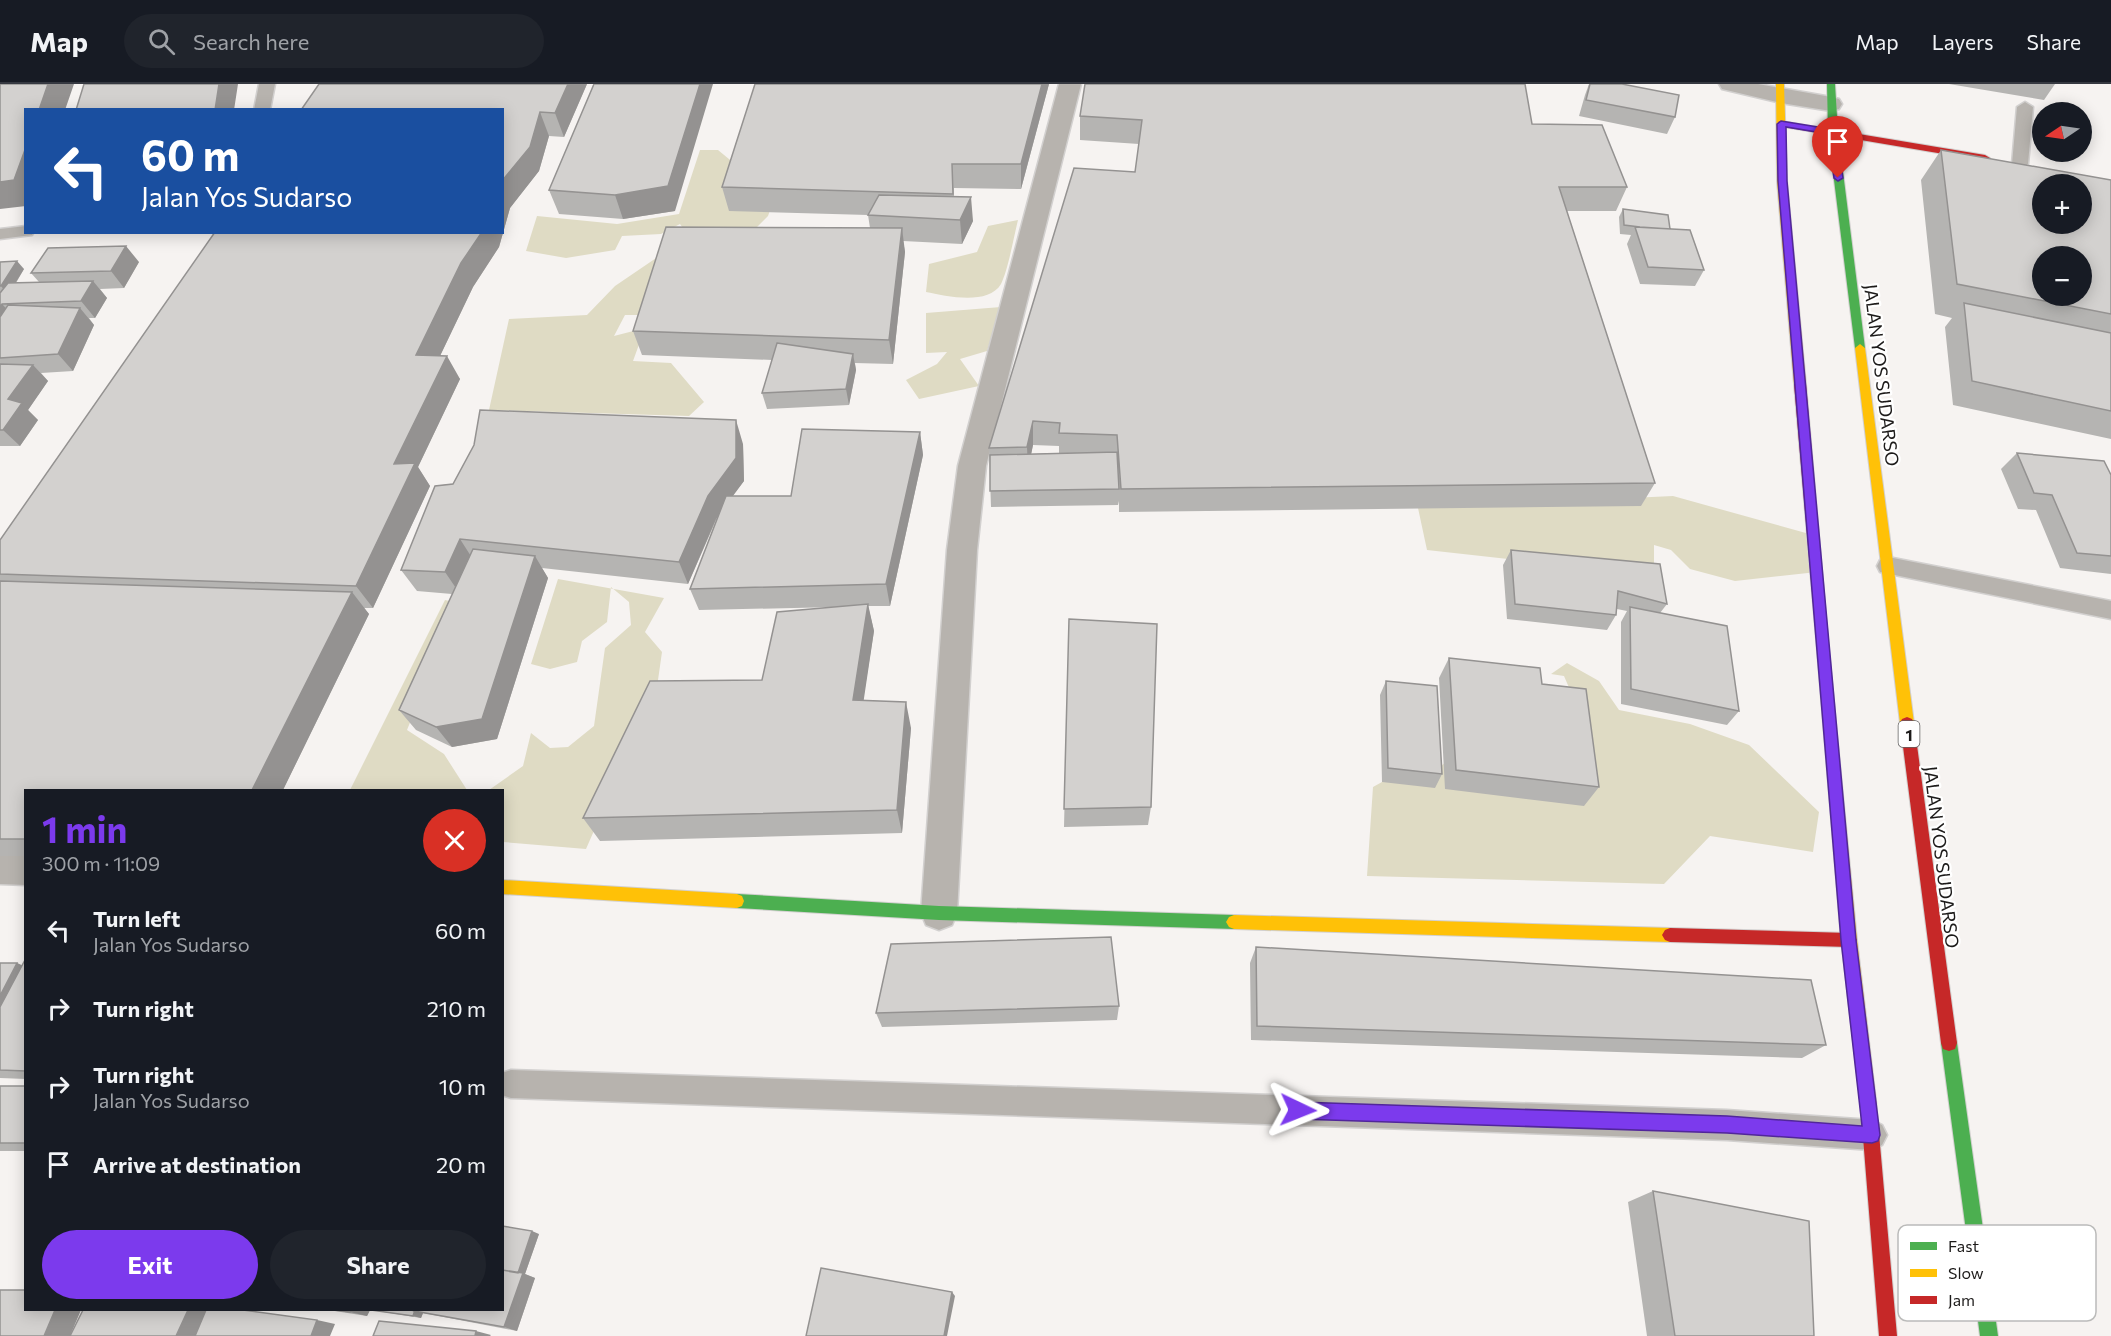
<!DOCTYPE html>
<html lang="en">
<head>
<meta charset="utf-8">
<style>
  body { margin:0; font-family:Commissioner,sans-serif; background:#20242c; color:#f1f3f6; height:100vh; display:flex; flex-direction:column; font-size:22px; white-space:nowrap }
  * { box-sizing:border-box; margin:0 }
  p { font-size:20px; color:#9ea1a6 }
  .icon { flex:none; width:33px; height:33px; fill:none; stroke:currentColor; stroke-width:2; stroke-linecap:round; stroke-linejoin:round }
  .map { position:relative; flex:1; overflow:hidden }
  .sheet { position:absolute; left:24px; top:705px; width:480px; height:522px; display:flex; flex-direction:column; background:#171b24; border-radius:0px; box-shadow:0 3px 15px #0003 }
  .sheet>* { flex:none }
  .hud { position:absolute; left:24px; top:24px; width:480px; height:126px; border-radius:0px; box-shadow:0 3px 15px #0003; background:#1a4fa0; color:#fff; overflow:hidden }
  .needle { width:39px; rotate:257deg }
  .tools { position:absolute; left:2032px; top:18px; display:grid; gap:12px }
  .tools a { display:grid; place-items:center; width:60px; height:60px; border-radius:50%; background:#171b24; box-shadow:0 3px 15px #0003; font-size:30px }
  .pin { position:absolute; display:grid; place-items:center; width:51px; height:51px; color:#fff; margin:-62px -26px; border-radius:50% 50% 50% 0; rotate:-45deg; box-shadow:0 0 6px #0007 }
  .pin .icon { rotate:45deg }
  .me { position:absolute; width:66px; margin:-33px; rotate:92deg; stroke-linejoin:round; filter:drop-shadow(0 0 4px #0008) }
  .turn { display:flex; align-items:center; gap:21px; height:126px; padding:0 18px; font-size:27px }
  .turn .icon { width:78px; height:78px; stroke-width:2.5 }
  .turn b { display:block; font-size:42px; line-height:51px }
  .round { display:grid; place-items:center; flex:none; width:63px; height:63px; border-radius:32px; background:#20242c }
  .overview { display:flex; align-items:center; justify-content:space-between; height:102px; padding:0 18px }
  h1 { font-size:36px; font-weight:700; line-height:45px; color:#7c3aed }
  .action { display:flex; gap:12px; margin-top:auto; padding:12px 18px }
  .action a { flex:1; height:69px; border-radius:36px; background:#7c3aed; color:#fff; font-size:24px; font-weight:700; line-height:69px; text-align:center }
  .action a+a { background:#20242c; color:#f1f3f6 }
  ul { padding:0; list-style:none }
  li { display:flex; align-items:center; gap:18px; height:78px; padding:0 18px }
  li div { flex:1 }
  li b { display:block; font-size:22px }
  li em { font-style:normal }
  header { display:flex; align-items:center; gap:36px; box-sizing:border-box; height:84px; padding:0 30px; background:#171b24; border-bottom:2px solid #363941 }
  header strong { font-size:28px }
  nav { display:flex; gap:33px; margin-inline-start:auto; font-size:21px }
  .search { width:420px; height:54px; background:#20242c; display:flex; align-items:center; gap:15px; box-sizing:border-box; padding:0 21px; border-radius:33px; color:#9ea1a6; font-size:22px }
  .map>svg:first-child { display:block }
  .forest { fill:#dfdbc4 }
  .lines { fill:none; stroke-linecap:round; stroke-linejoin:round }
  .lane-casing { stroke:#d2d0cf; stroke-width:3 }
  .street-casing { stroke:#d2d0cf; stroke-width:3 }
  .fast-casing { stroke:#d2d0cf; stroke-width:2 }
  .slow-casing { stroke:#d2d0cf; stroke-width:2 }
  .jam-casing { stroke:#d2d0cf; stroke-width:2 }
  .lane { fill:#b7b3ae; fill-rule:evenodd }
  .street { fill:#b7b3ae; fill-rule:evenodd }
  .fast { fill:#4caf50; fill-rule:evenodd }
  .slow { fill:#ffc107; fill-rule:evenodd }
  .jam { fill:#c62828; fill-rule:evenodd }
  .wall { fill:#b5b4b2; fill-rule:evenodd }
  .shaded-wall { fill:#949291 }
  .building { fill:#d3d1cf; stroke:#949291; stroke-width:1.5; fill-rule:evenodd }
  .route { fill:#7c3aed; stroke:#51269a; stroke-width:1.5 }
  .labels { text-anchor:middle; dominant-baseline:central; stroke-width:4.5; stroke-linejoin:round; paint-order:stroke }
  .shield { fill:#fff; stroke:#615f5f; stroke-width:1.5 }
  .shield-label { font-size:16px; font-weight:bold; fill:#1d1b1a }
  .street-label { font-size:18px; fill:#1d1b1a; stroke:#fff }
  .key { fill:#fff; stroke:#bbbbba; stroke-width:1.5 }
  .key-label { font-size:16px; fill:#1d1b1a }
</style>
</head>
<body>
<header>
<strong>Map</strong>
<div class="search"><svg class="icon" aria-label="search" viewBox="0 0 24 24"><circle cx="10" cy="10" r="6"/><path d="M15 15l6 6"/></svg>Search here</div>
<nav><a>Map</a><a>Layers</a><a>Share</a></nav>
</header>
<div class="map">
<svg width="2111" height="1252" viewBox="0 0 2111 1252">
  <rect width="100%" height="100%" fill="#f6f3f1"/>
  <path class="forest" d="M700 66H718L735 80 778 103 768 132 754 146 685 147 680 140 661 150 622 152 615 166 566 174 526 167 537 132 617 140 679 130Z
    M1018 136C1014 152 1008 186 1001 200 988 222 946 212 926 208L929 180 977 168 988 142Z
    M665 168 648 231H625L614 252 645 244 633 277 671 279 704 318 689 332 489 326 509 235 587 231 615 202Z
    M1001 223 987 267 960 275 979 302 919 315 906 296 937 280 947 268 926 269V229Z
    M1673 412 1813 451 1817 488 1735 497 1690 485 1671 466 1654 461V491L1427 466 1418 424Z
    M558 495 664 514 645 548 662 568 657 603 586 765 503 758 502 706H489L523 682 531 649 550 664 568 663 594 642 605 564 631 541 629 518 611 503 607 538 582 557 577 578 550 585 531 580Z
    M445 516 458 519 407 646 444 670 467 706H350Z
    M1567 579 1599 597 1619 626 1690 640 1749 661 1819 728 1813 768 1710 752 1664 800 1367 792 1373 703 1382 698 1427 695 1451 673 1583 636 1564 592 1551 590Z"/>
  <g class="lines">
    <defs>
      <path id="lane" d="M259 0H275L270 26H254Z
        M2025 18 2033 23 2028 80 2020 85 2012 80 2017 23Z
        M26 142V148H34L32 151 0 155V145Z
        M1888 473 2111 517V535L1880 488 1877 482 1880 476Z
        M511 986 1727 1026 1872 1036 1882 1041 1887 1051 1882 1061 1872 1066 1727 1056 511 1014 502 1011V989Z"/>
      <path id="street" d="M1059 0H1081L986 382 977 466 957 829 952 841 939 846 926 841 921 829 947 466 958 382Z
        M1719 0H1758L1831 13 1839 15 1842 20 1839 25 1831 27 1781 19 1722 5Z
        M0 768 26 769V801L0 800Z"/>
      <path id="fast" d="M1827 0H1835L1838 48 1865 264 1860 268 1855 264 1828 48Z
        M737 810 939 822 1234 831 1239 833 1242 838 1239 843 1234 845 939 836 737 824 732 822 730 817 732 812Z
        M1949 951 1955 953 1957 959 1998 1252H1980L1941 959 1943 953Z"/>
      <path id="slow" d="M1776 0H1784L1787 97 1806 300 1800 304 1794 300 1777 97Z
        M1860 260 1865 264 1914 639 1912 643H1902L1900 639 1855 264Z
        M1822 550 1828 555 1857 856 1876 1016 1874 1022 1868 1024 1862 1022 1860 1016 1841 856 1816 555Z
        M502 796 737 810 742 812 744 817 742 822 737 824 502 810Z
        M1234 831 1670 844 1675 846 1678 851 1675 856 1670 858 1234 845 1229 843 1226 838 1229 833Z"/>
      <path id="jam" d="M1781 37 1985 71 1990 74 1985 77 1778 42V38Z
        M1800 296 1806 300 1828 555 1822 560 1816 555 1794 300Z
        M1907 633 1912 635 1914 639 1957 959 1955 965 1949 967 1943 965 1941 959 1900 639 1902 635Z
        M1670 844 1849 849 1854 851 1857 856 1854 861 1849 863 1670 858 1665 856 1662 851 1665 846Z
        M1868 1008 1874 1010 1876 1016 1897 1252H1879L1860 1016 1862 1010Z"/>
    </defs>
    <use href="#lane" class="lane-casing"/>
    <use href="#street" class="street-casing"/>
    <use href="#fast" class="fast-casing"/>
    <use href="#slow" class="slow-casing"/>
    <use href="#jam" class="jam-casing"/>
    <use href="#lane" class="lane"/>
    <use href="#street" class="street"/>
    <use href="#fast" class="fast"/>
    <use href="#slow" class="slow"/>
    <use href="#jam" class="jam"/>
  </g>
  <path class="wall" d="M587 0 564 53 549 52 539 87 510 124 499 163 473 203 440 272 460 295 418 383 430 402 373 524H364L369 530 283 706H26V772H0V456L502 26Z
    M594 0 675 127 623 135 559 130 549 106Z
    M755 0H1049L1021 105 954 104V112L973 137 962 160 903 157 905 168 893 280 855 279 856 286 849 321 767 325 762 309 772 276 642 271 633 247 870 144 868 131 729 127 722 103Z
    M1589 0H1622L1675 33 1667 50 1579 32 1585 11Z
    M1949 0H2055L2044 16Z
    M1080 32 1532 40 1627 103 1616 127H1567L1655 399 1641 422 1119 428V417L1118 421 991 423 989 364 1135 88 1139 60 1080 56ZM1033 361 1059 362V369L1031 370Z
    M1941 66 2111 96V355L1953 321 1945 243 1952 234 1935 230 1921 96Z
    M1623 125 1670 145 1704 186 1695 202 1640 200 1627 160 1631 151 1620 150 1619 133Z
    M0 178 24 185 16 199 39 198 31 189 139 178 124 204 100 205 107 214 95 234H89L94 241 73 287 41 289 48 297 28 326 38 336 20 362H0Z
    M920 348 923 371 890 522H868L874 547 863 616 911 644 902 749 600 757 583 734 762 596 837 523 699 526 690 505 718 432 688 500 542 484 548 494 497 655 452 663 416 646 399 626 452 510 417 507 401 486 435 402 743 360 744 397 732 412H791Z
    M2017 369 2111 391V490L2060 484 2036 426 2018 425 2001 385Z
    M1511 466 1667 520 1660 529 1739 627 1727 641 1621 620V538L1627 527 1617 525 1616 531 1607 546 1507 535 1503 481Z
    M1069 535 1151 723 1148 741 1064 743Z
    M1449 574 1542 600 1599 703 1584 722 1445 705 1439 594Z
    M1386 597 1442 690 1435 704 1382 698 1380 611Z
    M1256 863 1826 961 1802 974 1251 956 1250 879Z
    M26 874V995L0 994V879H17L22 882Z
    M1119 922 1117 936 882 943 876 929Z
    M0 1002H26V1067H0Z
    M1653 1107 1814 1252H1647L1628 1118Z
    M539 1150 525 1190 535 1194 517 1247 423 1229 421 1234 371 1226Z
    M328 1226H370L367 1232Z"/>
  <path class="shaded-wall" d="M48 0H74L65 26H39Z
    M219 0H238L234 26H215Z
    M568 0H587L564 53 555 29Z
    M700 0H713L675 127 623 135 615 111Z
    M1042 0H1049L1021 105V80Z
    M540 28 549 52 539 87 510 124 499 163 473 203 429 295 416 271 461 179 482 148H502V97Z
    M26 63V122L0 125V98Z
    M971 113 973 137 962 160 960 136Z
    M902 144 905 168 893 280 889 256Z
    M126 162 139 178 124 204 111 187Z
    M17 177 24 185 8 211 1 202Z
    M93 197 107 214 95 234 81 217Z
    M0 210 3 221 17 237 0 259Z
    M80 224 94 241 73 287 58 270Z
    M853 270 856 286 849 321 846 305Z
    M447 272 460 295 418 383 430 402 373 524 356 502 394 380Z
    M33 281 48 297 28 326 38 336 20 362 3 346 8 315Z
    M736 336 743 360 744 397 716 435 688 500 679 478Z
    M1033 337V361L1028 386 1027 363Z
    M920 348 923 371 890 522 886 500Z
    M460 455 474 477 460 510 445 488Z
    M535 472 548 494 497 655 452 663 436 643Z
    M352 508 369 530 283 706H252Z
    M868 520 874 547 860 641 853 616Z
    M906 618 911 644 902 749 897 726Z
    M17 879 26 883 0 965V912Z
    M532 1147 539 1150 525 1190 535 1194 517 1247 504 1243 518 1190Z
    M952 1208 955 1212 947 1252H944Z
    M55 1226H81L70 1252H44Z
    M188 1226H211L199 1252H176Z
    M351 1226H370L367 1232 350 1228Z
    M415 1227 423 1229 421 1234 413 1232Z
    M317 1236 335 1240 330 1252H311Z
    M476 1247 491 1251 490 1252H475Z"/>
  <path class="building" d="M0 0H48L39 26H26V63L14 96 0 98Z
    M84 0H219L215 26H76Z
    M319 0H568L555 29 540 28 530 63 502 97V26H301Z
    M594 0H700L668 102 615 111 549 106Z
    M755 0H1042L1021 80H952L953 110 722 103Z
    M1085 0H1525L1532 40 1602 41 1627 103H1559L1655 399 1121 405 1117 351 1059 349 1060 339 1033 337 1027 363 989 364 1074 84 1135 88 1142 36 1080 32Z
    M1590 0H1622L1679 11 1675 33 1586 16Z
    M1941 66 2111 96V230L1957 200ZM2043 100H2082V140H2043ZM2043 172H2082V212H2043Z
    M879 111 971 113 960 136 868 131Z
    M1623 125 1668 131 1670 145 1640 143 1624 141Z
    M666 143 902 144 889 256 633 247Z
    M1635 143 1690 146 1704 186 1648 183Z
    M215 148H482L461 179 416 271 447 272 394 380 415 379 356 502 0 490V456Z
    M126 162 111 187 31 189 48 164Z
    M17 177 1 202H0V178Z
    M93 197 81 217 2 220 0 223V209L8 199Z
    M1964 219 2111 249V327L1972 297Z
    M8 221 80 224 58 270 0 274V233Z
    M777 259 853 270 846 305 762 309Z
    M0 280 33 281 8 315 22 319 3 346H0Z
    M480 326 736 336V374L708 412 679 478 460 455 445 488 401 486 435 402 453 400 474 361Z
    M802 345 920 348 886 500 690 505 726 412H791Z
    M1117 368 1119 405 990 407V371Z
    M2017 369 2104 377 2111 391V472L2077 469 2052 411 2034 409Z
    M473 465 535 472 482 635 436 643 399 626Z
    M1511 466 1660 480 1667 520 1618 507 1616 531 1515 520Z
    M0 497 352 508 252 706H26V755H0Z
    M868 520 853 616 906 618 897 726 583 734 650 597 762 596 777 528Z
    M1630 523 1727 542 1739 627 1631 605Z
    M1069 535 1157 540 1151 723 1064 725Z
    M1449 574 1540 584 1542 600 1586 605 1599 703 1456 686Z
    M1386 597 1437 602 1442 690 1388 684Z
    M1111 853 1119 922 876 929 891 860Z
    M1256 863 1811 896 1826 961 1257 942Z
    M26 874V987L0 986V923Z
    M0 879H17L0 912Z
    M0 1002H26V1059H0Z
    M1653 1107 1809 1137 1814 1252H1675Z
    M502 1142 532 1147 518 1189 502 1186Z
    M821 1184 952 1208 944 1252H806Z
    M502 1186 523 1189 504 1243 414 1227 415 1226H502Z
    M0 1206H26V1226H55L44 1252H0Z
    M83 1226H188L176 1252H70Z
    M206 1226H243L317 1236 311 1252H195Z
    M334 1226H351L350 1228Z
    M371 1226H415L413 1232Z
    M379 1237 476 1247 475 1252H373Z"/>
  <path class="route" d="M1781 37 1836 46 1843 94 1838 97 1834 94 1828 50 1786 43 1787 97 1856 856 1880 1051 1878 1057 1872 1059 1727 1049 1298 1035 1292 1032 1290 1026 1292 1020 1298 1018 1727 1032 1862 1042 1841 856 1778 97 1777 40Z"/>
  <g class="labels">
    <rect class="shield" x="1898.5" y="637" width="21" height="26" rx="4.5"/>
    <g class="shield-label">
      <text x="1909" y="650">1</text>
    </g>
    <g class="street-label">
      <text transform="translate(1882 291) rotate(83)">JALAN YOS SUDARSO</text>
      <text transform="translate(1942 773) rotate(83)">JALAN YOS SUDARSO</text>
    </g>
  </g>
  <rect x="1898" y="1141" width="198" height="96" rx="9" class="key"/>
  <rect x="1910" y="1158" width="27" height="8" fill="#4caf50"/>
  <rect x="1910" y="1185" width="27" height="8" fill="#ffc107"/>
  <rect x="1910" y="1212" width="27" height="8" fill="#c62828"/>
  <g class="key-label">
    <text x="1948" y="1168">Fast</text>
    <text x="1948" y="1195">Slow</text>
    <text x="1948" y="1222">Jam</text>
  </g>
</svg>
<div class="tools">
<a><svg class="needle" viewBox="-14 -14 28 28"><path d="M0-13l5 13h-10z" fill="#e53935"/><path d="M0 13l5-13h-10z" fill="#9ea1a6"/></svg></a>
<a>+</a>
<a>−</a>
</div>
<div class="pin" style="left:1838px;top:94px;background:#d93025"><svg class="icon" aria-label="arrive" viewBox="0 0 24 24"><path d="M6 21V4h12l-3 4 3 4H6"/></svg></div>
<svg class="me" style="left:1298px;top:1026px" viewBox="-20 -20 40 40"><path d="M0-17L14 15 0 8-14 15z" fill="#7c3aed" stroke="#fff" stroke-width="4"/></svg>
<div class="hud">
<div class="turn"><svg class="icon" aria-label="left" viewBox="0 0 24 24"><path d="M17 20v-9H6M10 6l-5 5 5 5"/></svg><div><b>60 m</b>Jalan Yos Sudarso</div></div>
</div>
<section class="sheet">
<div class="overview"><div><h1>1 min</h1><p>300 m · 11:09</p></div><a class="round" style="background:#d93025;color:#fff"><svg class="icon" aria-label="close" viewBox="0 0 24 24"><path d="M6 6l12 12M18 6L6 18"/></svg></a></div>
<ul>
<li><svg class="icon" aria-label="left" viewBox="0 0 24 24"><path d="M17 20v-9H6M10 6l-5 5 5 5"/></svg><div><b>Turn left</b><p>Jalan Yos Sudarso</p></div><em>60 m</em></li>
<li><svg class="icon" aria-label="right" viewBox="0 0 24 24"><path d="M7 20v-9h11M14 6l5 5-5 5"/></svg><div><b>Turn right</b></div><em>210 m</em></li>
<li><svg class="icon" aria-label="right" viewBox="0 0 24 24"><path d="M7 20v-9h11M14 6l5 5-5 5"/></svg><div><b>Turn right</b><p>Jalan Yos Sudarso</p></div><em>10 m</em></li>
<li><svg class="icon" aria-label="arrive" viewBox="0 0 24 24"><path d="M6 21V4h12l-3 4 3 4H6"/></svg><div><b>Arrive at destination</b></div><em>20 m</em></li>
</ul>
<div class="action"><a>Exit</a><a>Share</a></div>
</section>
</div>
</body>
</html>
